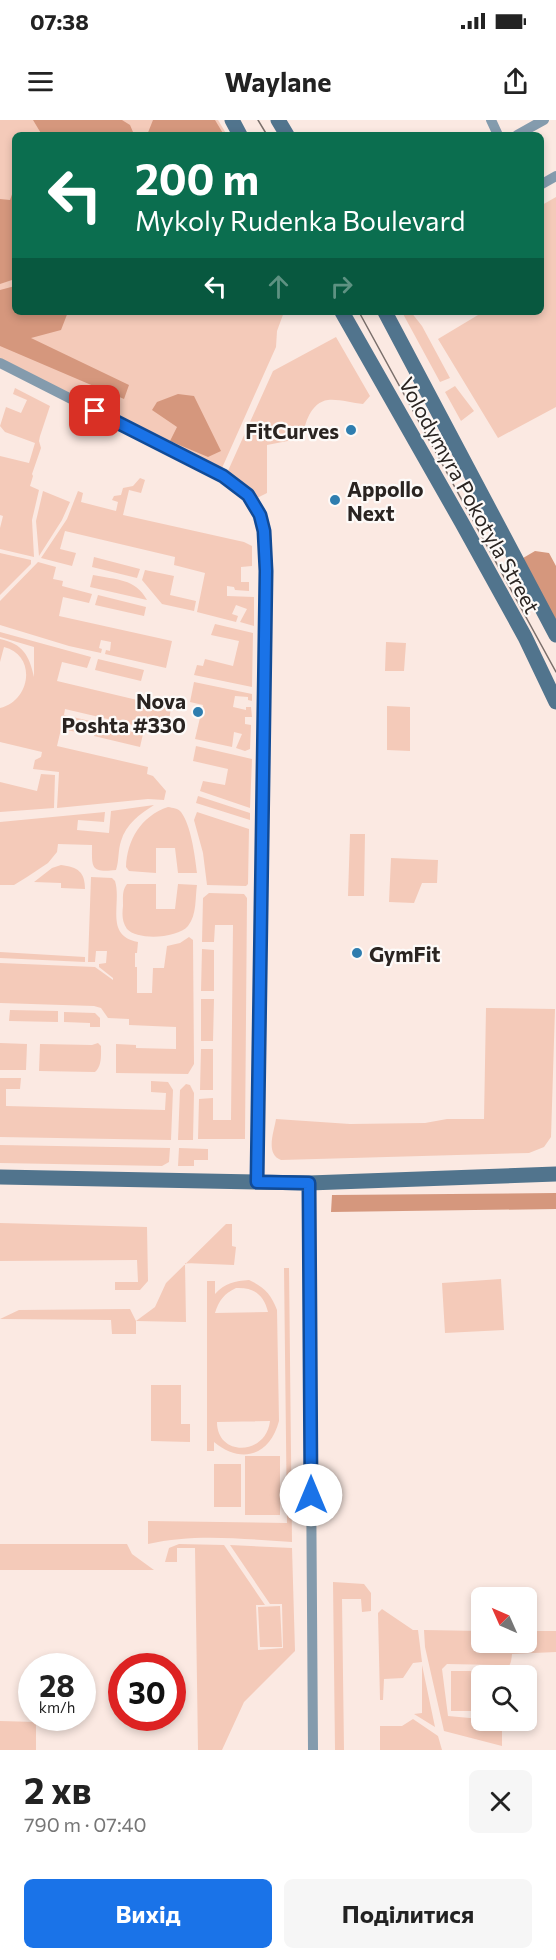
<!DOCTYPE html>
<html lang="uk">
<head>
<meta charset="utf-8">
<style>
  body { margin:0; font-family:Commissioner,sans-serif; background:#f6f6f6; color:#222; height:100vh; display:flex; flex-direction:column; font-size:22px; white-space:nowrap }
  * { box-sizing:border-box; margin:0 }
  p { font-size:20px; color:#767676 }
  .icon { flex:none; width:33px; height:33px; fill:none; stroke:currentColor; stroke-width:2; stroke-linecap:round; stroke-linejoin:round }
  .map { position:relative; height:1630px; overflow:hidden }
  .details { display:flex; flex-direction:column; background:#fff; flex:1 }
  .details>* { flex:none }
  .guide { position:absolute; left:12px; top:12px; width:532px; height:183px; border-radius:9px; box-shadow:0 3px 9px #0003; background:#0b6e4f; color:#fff; overflow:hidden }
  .needle { width:39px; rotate:315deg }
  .controls { position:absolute; left:471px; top:1467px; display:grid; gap:12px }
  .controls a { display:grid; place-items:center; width:66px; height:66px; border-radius:9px; background:#fff; box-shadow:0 3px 9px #0003; font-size:30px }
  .speed { position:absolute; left:18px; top:1533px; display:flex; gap:12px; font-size:30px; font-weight:700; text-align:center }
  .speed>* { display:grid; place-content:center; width:78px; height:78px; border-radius:50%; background:#fff; box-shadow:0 3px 9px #0003; line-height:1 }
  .speed small { font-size:15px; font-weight:400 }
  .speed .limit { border:9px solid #d22; background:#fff; color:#111 }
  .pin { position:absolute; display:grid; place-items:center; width:51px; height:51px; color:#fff; margin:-26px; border-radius:12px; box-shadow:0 3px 9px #0006 }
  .me { position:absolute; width:66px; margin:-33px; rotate:0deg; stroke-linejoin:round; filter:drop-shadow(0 0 4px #0008) }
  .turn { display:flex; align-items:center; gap:21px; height:126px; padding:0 24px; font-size:27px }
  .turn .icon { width:78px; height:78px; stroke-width:2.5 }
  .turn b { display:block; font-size:42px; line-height:51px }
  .lanes { display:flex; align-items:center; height:57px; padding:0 24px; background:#0003; justify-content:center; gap:30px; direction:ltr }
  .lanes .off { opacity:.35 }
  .round { display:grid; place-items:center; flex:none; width:63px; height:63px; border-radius:9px; background:#f6f6f6 }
  .summary { display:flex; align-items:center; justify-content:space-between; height:102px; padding:0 24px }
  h1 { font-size:36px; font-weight:700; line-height:45px }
  .cta { display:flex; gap:12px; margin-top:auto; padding:12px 24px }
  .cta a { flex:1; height:69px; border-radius:9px; background:#1a73e8; color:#fff; font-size:24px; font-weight:700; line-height:69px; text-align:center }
  .cta a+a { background:#f6f6f6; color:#222 }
  .status { display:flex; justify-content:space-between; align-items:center; height:42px; padding:0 30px; background:#fff; direction:ltr }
  .status svg { height:16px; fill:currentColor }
  header { display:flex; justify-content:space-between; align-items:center; height:78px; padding:0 24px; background:#fff; font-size:27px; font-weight:700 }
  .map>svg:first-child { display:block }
  .green { fill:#f4cab9; fill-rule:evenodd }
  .forest { fill:#d5977d }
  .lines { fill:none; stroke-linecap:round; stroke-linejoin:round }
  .street { stroke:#849bad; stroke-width:10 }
  .secondary { stroke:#51748d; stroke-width:15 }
  .tram { stroke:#7a6f6b; stroke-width:1.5 }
  .route-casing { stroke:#114b97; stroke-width:15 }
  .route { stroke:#1a73e8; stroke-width:10 }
  .poi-dot { fill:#2e7daf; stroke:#fdfaf8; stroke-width:2 }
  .labels { text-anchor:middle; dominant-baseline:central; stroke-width:4.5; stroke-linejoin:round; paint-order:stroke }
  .poi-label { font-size:21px; font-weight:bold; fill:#2a2421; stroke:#fdfaf8; text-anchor:end }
  .street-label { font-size:21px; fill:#2a2421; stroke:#fdfaf8 }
</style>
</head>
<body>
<div class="status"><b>07:38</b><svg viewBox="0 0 49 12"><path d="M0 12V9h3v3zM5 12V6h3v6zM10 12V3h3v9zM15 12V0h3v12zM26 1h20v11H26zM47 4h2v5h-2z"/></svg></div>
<header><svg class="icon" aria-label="menu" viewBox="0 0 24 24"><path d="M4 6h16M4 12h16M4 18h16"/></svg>Waylane<svg class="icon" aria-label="share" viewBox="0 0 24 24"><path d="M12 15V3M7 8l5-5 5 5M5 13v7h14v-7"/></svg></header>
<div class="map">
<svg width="556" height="1630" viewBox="0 0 556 1630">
  <rect width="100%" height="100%" fill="#fbe9e2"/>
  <path class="green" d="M0 0H218L227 15H15V192H284L277 211 276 227 222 348 218 351 0 239Z
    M556 77V287L498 318 438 219 478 195 477 192H542V85Z
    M402 192H411L422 206 450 258 440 262Z
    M336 217 370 276 363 284C352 283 339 279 328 280 311 282 304 304 303 318L267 325V373L257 378 248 368 227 353 273 251Z
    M455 266 474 291 461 301 445 272Z
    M15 268 50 286 40 316 39 321 41 328 32 354 33 356 30 366 39 370 32 400 34 437 0 429V408L3 396 0 395V336L29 343 35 323 5 312 0 306 6 287 21 293 27 280 13 274Z
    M140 358 145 360 141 373 129 370 123 395 244 422 252 426V446L241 447V462H249V471L235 470 234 467 227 466V476L254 477V506L240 502 247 489 236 485 232 494 238 496 236 502 197 492 205 453 174 445 175 437 65 411 60 429 76 433 72 446 41 438 67 399 78 371 83 373 81 382 116 391 118 382 112 380 114 376 121 375 123 368 133 366Z
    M43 371 70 382 62 400 39 436 36 401Z
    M0 433 31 440V444L0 475Z
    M94 437 140 449 137 458 92 447Z
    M38 442 56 447 53 459 63 461 62 466 92 474 89 483 63 477 59 496 172 521 166 548 105 534 106 530 110 531 111 522 101 520 99 528 102 529 101 533 69 526 0 505V481Z
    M145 450 174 456 170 475 196 481 194 491 162 484 142 460Z
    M93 455C116 460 135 458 147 480L90 467Z
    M98 475 146 487 144 496 95 485Z
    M215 504 253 513 252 567 194 555 197 545 203 546 205 539 233 546 239 521 211 515Z
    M0 512 91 537 87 548 62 542 57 561 171 588 167 613 65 589 64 595 90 601 87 614 61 609 57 626 148 647 147 654 153 656 166 671 164 680 148 679 57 688 59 652 33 649 35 640 41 637 42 632 0 622V588C31 581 37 535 4 527L0 542V519C23 524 29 535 34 557V527L0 517Z
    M386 522 406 523 404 551H385Z
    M98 539 144 550 141 561 95 550Z
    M194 562 252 574V581L248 580V577L235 576 233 587 246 590V587H251L252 597H245V604L251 605 250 629 245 631 236 628 242 614 234 612 232 627 195 619 203 585 190 582Z
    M387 586 410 587V631L387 630Z
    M98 604 143 614 140 627 94 616Z
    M196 626 252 639 250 688 200 671 203 661 225 665 228 649 193 641Z
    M41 654 55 655 54 688 0 692V662L37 671Z
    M198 676 250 693V700L196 683Z
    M154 685C140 694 126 704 121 721 118 730 119 741 116 750 90 753 92 747 92 725L58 724 57 732 48 743 27 757 14 765H0V702L105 692 104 702 78 700 77 710 109 713 111 691Z
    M168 687C173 688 178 688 181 692 191 705 195 736 197 753H178L175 728H156V753L129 751 126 747C127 720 141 696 168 687Z
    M197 692 249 709 248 764 246 766 207 765 203 733 194 700Z
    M350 714H365L364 776H348Z
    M391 738 438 740 437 763H422L414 783 389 782Z
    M61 745C78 747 85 752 85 769L61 768V763L34 762 52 748Z
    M91 757 112 758 115 761C122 783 104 816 138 822L137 833H135V847H137V873H152L153 848H164L167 826 180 823 189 817 193 820 194 944 188 954 116 953V924L136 925V928L176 929V907L129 905V899L108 898 101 888 94 886 0 883V843L95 847 113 860V858L99 847V844L106 843 107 831H96L95 842H88Z
    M127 764H156V789H175L178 764 197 765C195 778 197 795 188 806 178 818 138 821 127 809 122 802 122 795 123 786 123 778 122 770 127 764Z
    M209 773 244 774 247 778 245 1019H198L199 979 213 978V1000H231L233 805H215L214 822H202L203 778Z
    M202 829 214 830V871H201Z
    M0 832 85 837V842L0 838Z
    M201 879H214L213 921H201Z
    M486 888 555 889 551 1017 544 1027 529 1033 281 1040C265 1034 274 1012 276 999L350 1004 425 1003 447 999H484Z
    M10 890 58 891V902L9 901Z
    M64 892 95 893 100 898V907H90V903L64 902Z
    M0 923 27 924 26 950H0Z
    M98 923 101 926C101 935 102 946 95 952L39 951 40 924 92 925Z
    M201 929H213V970H200Z
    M0 958H21L20 969H6V986L165 990 166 973 151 972V961L168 962 173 970 171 1020 0 1017Z
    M186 964 190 965 194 973 193 1020H178L180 970Z
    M0 1025 170 1028 169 1042 162 1046 0 1043Z
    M179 1028 208 1029V1040H194V1046H178Z
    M0 1103 147 1107 148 1161 140 1170H115V1162H138L137 1140 0 1141Z
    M226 1104H232V1126L236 1127 234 1145 185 1143 186 1202 136 1201V1214H112L111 1200 0 1199 19 1190 130 1189 136 1201 155 1187 166 1163Z
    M284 1148H289L292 1422C244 1419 195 1413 148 1424V1401L287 1403Z
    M501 1159 504 1210 445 1213 442 1163Z
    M249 1160C264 1167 271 1174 277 1190L279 1301C270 1335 242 1345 214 1322V1331H207V1161H215V1174C225 1163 235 1161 249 1160ZM236 1168C254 1167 264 1175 268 1192L215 1193C219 1180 224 1174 236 1168ZM270 1301C266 1336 217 1337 217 1302Z
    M151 1265H181V1304H190V1322L151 1321Z
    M245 1336H280V1395H245Z
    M214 1344H241V1387H214Z
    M0 1424H127L132 1434 154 1450H0Z
    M179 1424 224 1425 265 1485H256L258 1530 283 1528 282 1484H270L230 1425 292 1428 295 1531 244 1582 222 1630H198L195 1428H177V1442H165L169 1428Z
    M333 1462 364 1464 371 1473V1491L362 1492 361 1479H342L344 1630H335Z
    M280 1486 282 1527H260L258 1487Z
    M382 1489 413 1510H418L422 1542 413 1543 403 1558 384 1559 383 1580H380L378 1493Z
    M424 1510 481 1511 482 1522H526L527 1511H556V1532L512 1534C511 1543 511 1547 502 1550L501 1555H498L497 1545 447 1544 442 1549 448 1596 481 1599 482 1600 502 1601V1626L444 1611 425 1527Z
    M422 1545 435 1607 414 1594 422 1593Z
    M451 1551H494V1555L482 1556 481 1591H451Z
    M413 1599 438 1616 442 1630H380V1606H402Z
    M0 1601 36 1602V1630H0Z"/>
  <path class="forest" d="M33 0H122L130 5 133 12 141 15H42Z
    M153 0H215L224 15H147Z
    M15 66V159L0 164V79L10 80Z
    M15 166V192H68L61 210 31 218 129 265 124 279 0 226V170Z
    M178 274 194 276 221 331 208 337 170 321 177 307 152 290 157 282Z
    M535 431 549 433 556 446V512L518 441Z
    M556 1073V1089L331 1092 332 1075Z"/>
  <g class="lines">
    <path class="street" d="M491 0 498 15
      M517 15 544 0
      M542 64 556 56
      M0 243 223 356C230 362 239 367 246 373 267 392 265 425 265 451L257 1062
      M309 1063 313 1630"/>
    <path class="secondary" d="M232 0 240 15
      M278 0 287 15
      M342 192 462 403 525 517 556 582
      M385 192 556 515
      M0 1057 309 1063 556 1054"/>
    <path class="tram" d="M258 0 267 15
      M359 192 556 552"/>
  </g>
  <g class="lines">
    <defs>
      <path id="route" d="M95 291 223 356 248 375 260 395 264 411 266 451 257 1062 309 1063 311 1375"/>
    </defs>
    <use href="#route" class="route-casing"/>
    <use href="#route" class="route"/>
  </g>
  <g class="poi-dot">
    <circle cx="351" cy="310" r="6"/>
    <circle cx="335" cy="380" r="6"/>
    <circle cx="198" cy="592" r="6"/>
    <circle cx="357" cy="833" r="6"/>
  </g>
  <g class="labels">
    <g class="poi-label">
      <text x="339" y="310">FitCurves</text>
      <text x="347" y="368" text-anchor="start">Appollo<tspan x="347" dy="24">Next</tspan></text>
      <text x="186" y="580">Nova<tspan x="186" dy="24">Poshta #330</tspan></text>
      <text x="369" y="833" text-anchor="start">GymFit</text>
    </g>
    <g class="street-label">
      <text transform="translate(470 375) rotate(61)">Volodymyra Pokotyla Street</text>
    </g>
  </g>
</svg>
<div class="controls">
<a><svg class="needle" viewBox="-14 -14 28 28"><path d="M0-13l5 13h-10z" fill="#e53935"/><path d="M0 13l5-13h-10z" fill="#767676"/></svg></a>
<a><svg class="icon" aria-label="search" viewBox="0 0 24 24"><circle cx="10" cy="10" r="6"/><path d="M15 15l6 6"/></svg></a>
</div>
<div class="speed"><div>28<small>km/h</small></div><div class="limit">30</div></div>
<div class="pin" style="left:95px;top:291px;background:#d93025"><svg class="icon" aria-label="arrive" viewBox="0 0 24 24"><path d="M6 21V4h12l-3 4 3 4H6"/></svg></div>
<svg class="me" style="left:311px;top:1375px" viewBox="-20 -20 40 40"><circle r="19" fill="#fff"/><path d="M0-13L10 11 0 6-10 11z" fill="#1a73e8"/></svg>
<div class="guide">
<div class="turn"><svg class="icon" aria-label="left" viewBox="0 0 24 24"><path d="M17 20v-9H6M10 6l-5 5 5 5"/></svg><div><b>200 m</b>Mykoly Rudenka Boulevard</div></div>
<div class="lanes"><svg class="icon" aria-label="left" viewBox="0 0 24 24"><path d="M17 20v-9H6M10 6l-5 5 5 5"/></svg><svg class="icon off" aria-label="ahead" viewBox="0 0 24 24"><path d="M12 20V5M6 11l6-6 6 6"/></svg><svg class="icon off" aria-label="right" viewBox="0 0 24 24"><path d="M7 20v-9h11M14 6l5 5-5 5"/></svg></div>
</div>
</div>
<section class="details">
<div class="summary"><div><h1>2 хв</h1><p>790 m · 07:40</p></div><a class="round"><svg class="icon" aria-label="close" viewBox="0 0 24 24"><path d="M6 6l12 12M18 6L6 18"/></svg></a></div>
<div class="cta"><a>Вихід</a><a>Поділитися</a></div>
</section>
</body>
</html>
